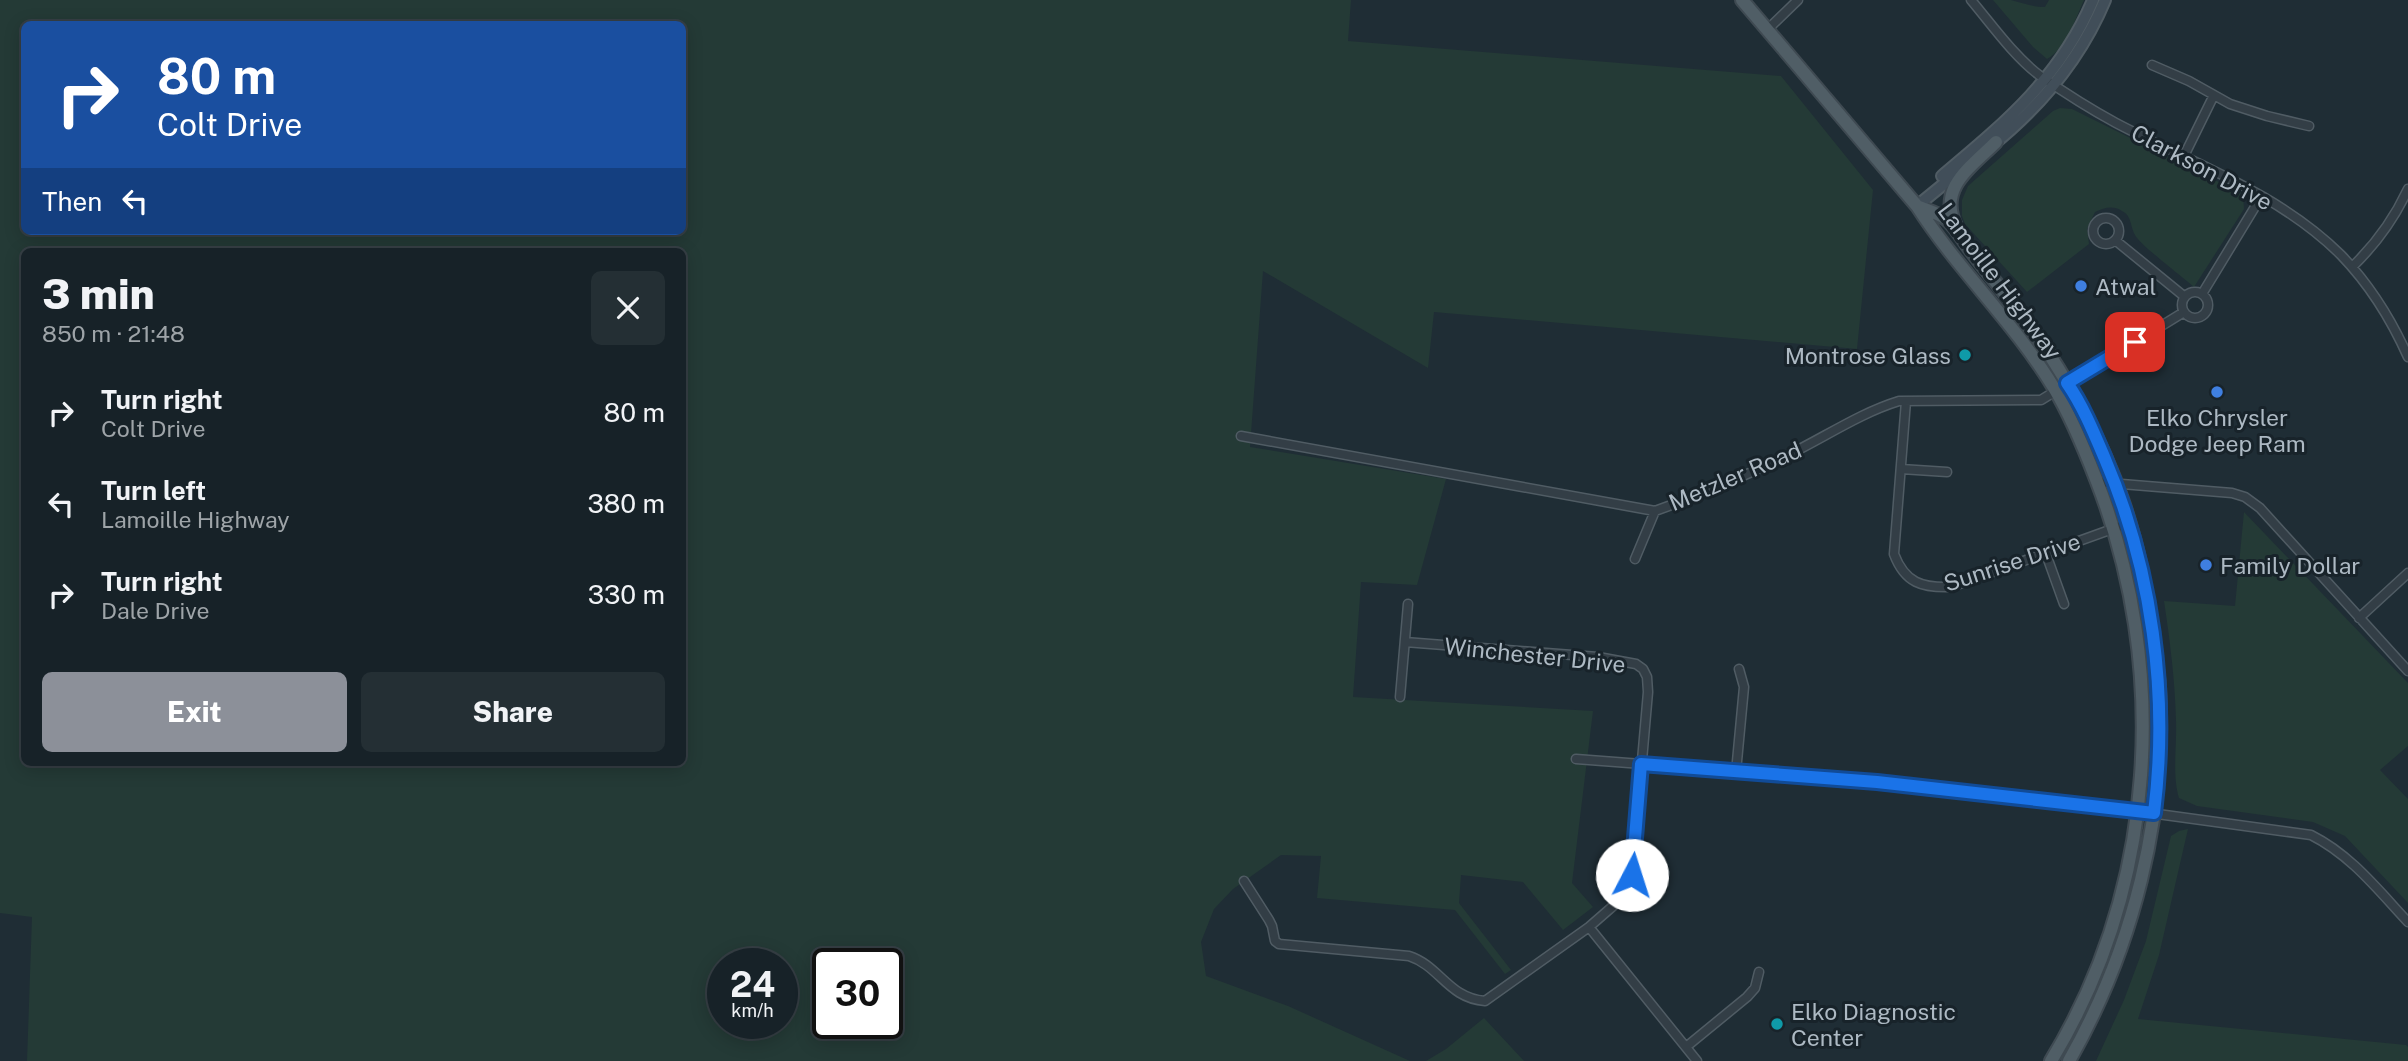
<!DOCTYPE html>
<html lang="en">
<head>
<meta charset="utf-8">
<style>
  body { margin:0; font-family:"Public Sans",sans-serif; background:#242f34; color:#f1f3f6; height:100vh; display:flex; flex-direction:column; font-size:26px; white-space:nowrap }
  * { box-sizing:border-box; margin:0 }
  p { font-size:23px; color:#9ea4a8 }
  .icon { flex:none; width:38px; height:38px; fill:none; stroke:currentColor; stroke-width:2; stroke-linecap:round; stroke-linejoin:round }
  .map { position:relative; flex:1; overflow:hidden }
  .drawer { position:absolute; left:21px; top:248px; width:665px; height:518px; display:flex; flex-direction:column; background:#172228; border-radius:10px; box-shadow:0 4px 18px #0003,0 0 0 2px #363f45 }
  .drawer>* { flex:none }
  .top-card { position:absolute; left:21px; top:21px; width:665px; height:214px; border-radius:10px; box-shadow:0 4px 18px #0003,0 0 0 2px #363f45; background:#1a4fa0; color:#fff; overflow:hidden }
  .speed { position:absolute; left:707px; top:948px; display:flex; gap:14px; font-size:35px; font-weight:700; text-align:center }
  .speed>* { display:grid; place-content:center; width:91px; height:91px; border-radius:50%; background:#172228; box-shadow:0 4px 18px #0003,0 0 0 2px #363f45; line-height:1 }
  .speed small { font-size:18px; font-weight:400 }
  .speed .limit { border:4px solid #111; border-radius:10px; background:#fff; color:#111 }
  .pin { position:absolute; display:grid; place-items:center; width:60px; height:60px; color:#fff; margin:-30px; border-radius:14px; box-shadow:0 4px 10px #0006 }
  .me { position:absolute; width:77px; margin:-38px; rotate:5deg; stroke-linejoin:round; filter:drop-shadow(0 0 5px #0008) }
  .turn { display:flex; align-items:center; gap:24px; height:147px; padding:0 21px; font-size:32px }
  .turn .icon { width:91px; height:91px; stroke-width:2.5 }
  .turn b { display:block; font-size:49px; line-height:60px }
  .then { display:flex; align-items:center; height:66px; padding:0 21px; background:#0003; gap:14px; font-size:26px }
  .round { display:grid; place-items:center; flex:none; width:74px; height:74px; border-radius:10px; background:#242f34 }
  .headline { display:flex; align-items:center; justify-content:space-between; height:119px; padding:0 21px }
  h1 { font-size:42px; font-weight:800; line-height:52px }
  .button { display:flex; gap:14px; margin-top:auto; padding:14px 21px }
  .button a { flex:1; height:80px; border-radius:10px; background:#8c9099; color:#fff; font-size:28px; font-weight:800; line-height:80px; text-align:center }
  .button a+a { background:#242f34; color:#f1f3f6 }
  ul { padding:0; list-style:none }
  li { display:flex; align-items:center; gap:21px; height:91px; padding:0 21px }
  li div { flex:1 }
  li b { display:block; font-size:26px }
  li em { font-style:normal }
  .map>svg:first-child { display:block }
  .green { fill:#243a36; fill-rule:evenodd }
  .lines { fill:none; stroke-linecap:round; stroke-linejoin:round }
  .street-casing { stroke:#505c64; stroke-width:11 }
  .secondary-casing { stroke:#505c64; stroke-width:14 }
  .primary-casing { stroke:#3f4a52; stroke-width:16 }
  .street { stroke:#333e46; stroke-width:8 }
  .secondary { stroke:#414e59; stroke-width:10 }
  .primary { stroke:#505e66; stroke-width:12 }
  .route-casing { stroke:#114b97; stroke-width:18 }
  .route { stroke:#1a73e8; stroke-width:12 }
  .shop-dot { fill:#3f7fe0; stroke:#18232a; stroke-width:2.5 }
  .culture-dot { fill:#0f9aa8; stroke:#18232a; stroke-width:2.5 }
  .labels { text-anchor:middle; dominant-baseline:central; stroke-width:6; stroke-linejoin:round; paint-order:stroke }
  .street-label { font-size:23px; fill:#adb9c3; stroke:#18232a }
  .poi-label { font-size:23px; fill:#adb9c3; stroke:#18232a; text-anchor:start }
</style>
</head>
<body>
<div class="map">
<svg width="2408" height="1061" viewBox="0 0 2408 1061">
  <rect width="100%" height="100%" fill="#1f2d35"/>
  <path class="green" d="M0 0H1351L1348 41 1781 76 1873 190 1857 349 1434 312 1428 368 1263 271 1250 447 1446 479 1417 585 1361 582 1353 697 1593 711 1572 883 1593 907 1563 930 1523 882 1461 875 1459 903 1511 970 1505 974 1455 910 1317 898 1321 856 1281 855 1233 889 1214 909 1201 942 1206 976 1288 1006 1410 1061H27L32 917 0 913ZM24 24H682V231H24ZM24 252H682V763H24ZM723 964H782V1024H723ZM828 964H887V1024H828Z
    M1993 0C1998 0 2006 0 2011 0 2023 3 2032 7 2045 7L2049 0H2084C2076 18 2065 50 2047 59L2033 47Z
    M2060 108 2072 109 2243 194 2244 209 2194 287C2183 277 2140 245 2135 235 2130 226 2132 216 2122 211 2113 205 2104 208 2095 212L2087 229 2089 244 2027 292 1965 224 1962 216V200L1968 186 2053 111Z
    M2244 512 2408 683V746L2380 770 2408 799V903L2345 836 2313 822 2197 806 2179 798C2172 776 2177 745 2176 721 2175 680 2170 641 2164 601L2235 606Z
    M2188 829 2159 955 2138 1019 2406 1045 2408 1047V1061H2096L2124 1000 2146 941 2171 836 2179 831Z
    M1484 1018 1524 1061H1426L1446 1049Z"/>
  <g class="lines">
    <defs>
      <path id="street" d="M1971 0C1992 25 2013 55 2039 75 2062 91 2092 110 2116 123 2192 163 2279 193 2341 255 2369 284 2392 321 2408 357
        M1767 30 1798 0
        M2152 65 2189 81 2230 104 2267 116 2309 126
        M2184 156 2213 97
        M2093 231a13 13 0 1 1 26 0a13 13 0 1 1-26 0Z
        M2115 240 2185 297
        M2352 267C2376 244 2394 219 2408 189
        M2182 305a13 13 0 1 1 26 0a13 13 0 1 1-26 0Z
        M2202 294 2261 197
        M1906 401 1894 554C1905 583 1922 588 1951 587L2129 523
        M1241 436 1655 511C1700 495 1745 476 1788 455 1825 437 1860 413 1899 401L2041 400 2184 312
        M1901 469 1947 472
        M2097 482 2232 493 2245 497 2260 508 2408 671
        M2046 554 2064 604
        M1635 559 1655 511
        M2359 618 2408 573
        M1400 697 1408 604
        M1576 759 1877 782 2092 805 2311 835C2351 855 2378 890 2408 922
        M1736 772 1744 687 1739 669
        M1244 881 1269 920 1272 926 1275 941 1279 944 1409 956C1440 966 1448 998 1485 1001L1589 927 1620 900 1627 891 1632 875 1648 692 1647 677 1643 669 1636 664 1598 657 1405 642
        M1589 927 1697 1061
        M1686 1047 1747 997 1755 988 1759 972"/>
      <path id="secondary" d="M1990 147C2040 107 2080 60 2105 0
        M1942 176C2005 123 2060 78 2093 0
        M1917 206 1966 166"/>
      <path id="primary" d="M1742 0 1917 206C1958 270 2014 322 2054 388 2071 416 2084 448 2096 479 2170 668 2157 886 2051 1061
        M1917 206C1926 210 1938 213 1946 219 1956 227 1964 242 1972 252 1990 276 2010 299 2028 323 2067 378 2100 436 2122 499 2136 539 2145 582 2151 623 2153 644 2157 665 2159 686 2167 816 2133 948 2069 1061
        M1956 226C1937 188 1971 167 1996 142"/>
    </defs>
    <use href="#street" class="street-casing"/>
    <use href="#secondary" class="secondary-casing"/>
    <use href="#primary" class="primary-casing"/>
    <use href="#street" class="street"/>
    <use href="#secondary" class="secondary"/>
    <use href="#primary" class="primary"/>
  </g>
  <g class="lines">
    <defs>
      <path id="route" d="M1632 875 1641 764 1877 782 2154 813C2169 694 2152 569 2105 459 2094 433 2083 406 2067 383L2135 342"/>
    </defs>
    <use href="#route" class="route-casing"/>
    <use href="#route" class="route"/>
  </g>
  <g class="shop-dot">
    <circle cx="2081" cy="286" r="7"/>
    <circle cx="2217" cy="392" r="7"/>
    <circle cx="2206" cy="565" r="7"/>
  </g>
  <g class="culture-dot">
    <circle cx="1965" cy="355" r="7"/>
    <circle cx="1777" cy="1024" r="7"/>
  </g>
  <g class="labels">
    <g class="street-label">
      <text transform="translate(2202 167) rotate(28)">Clarkson Drive</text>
      <text transform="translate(2000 281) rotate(53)">Lamoille Highway</text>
      <text transform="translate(1735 476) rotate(-23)">Metzler Road</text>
      <text transform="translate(2012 562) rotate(-18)">Sunrise Drive</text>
      <text transform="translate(1535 655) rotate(6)">Winchester Drive</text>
    </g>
    <g class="poi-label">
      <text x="2095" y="286">Atwal</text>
      <text x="1951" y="355" text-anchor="end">Montrose Glass</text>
      <text x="2217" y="417" text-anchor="middle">Elko Chrysler<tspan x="2217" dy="26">Dodge Jeep Ram</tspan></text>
      <text x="2220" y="565">Family Dollar</text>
      <text x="1791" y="1011">Elko Diagnostic<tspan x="1791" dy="26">Center</tspan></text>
    </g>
  </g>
</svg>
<div class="speed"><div>24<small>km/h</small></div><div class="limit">30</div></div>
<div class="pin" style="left:2135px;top:342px;background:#d93025"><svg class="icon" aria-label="arrive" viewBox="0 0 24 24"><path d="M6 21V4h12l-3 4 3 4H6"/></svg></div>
<svg class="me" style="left:1632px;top:875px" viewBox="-20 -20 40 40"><circle r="19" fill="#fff"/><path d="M0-13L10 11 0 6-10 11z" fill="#1a73e8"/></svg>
<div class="top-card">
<div class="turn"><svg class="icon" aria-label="right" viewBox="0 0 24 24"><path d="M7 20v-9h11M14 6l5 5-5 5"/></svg><div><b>80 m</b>Colt Drive</div></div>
<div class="then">Then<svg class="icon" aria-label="left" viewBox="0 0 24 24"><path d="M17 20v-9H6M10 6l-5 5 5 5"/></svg></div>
</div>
<section class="drawer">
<div class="headline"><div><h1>3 min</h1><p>850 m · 21:48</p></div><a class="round"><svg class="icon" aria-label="close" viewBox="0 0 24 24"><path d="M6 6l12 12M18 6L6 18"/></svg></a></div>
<ul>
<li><svg class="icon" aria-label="right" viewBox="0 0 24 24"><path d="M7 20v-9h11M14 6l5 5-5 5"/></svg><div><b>Turn right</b><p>Colt Drive</p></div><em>80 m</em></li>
<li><svg class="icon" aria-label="left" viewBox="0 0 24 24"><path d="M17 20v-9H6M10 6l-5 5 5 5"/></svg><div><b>Turn left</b><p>Lamoille Highway</p></div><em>380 m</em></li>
<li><svg class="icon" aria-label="right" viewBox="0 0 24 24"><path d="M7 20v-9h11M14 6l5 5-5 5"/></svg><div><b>Turn right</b><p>Dale Drive</p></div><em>330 m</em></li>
</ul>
<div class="button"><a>Exit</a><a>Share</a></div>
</section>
</div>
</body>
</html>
